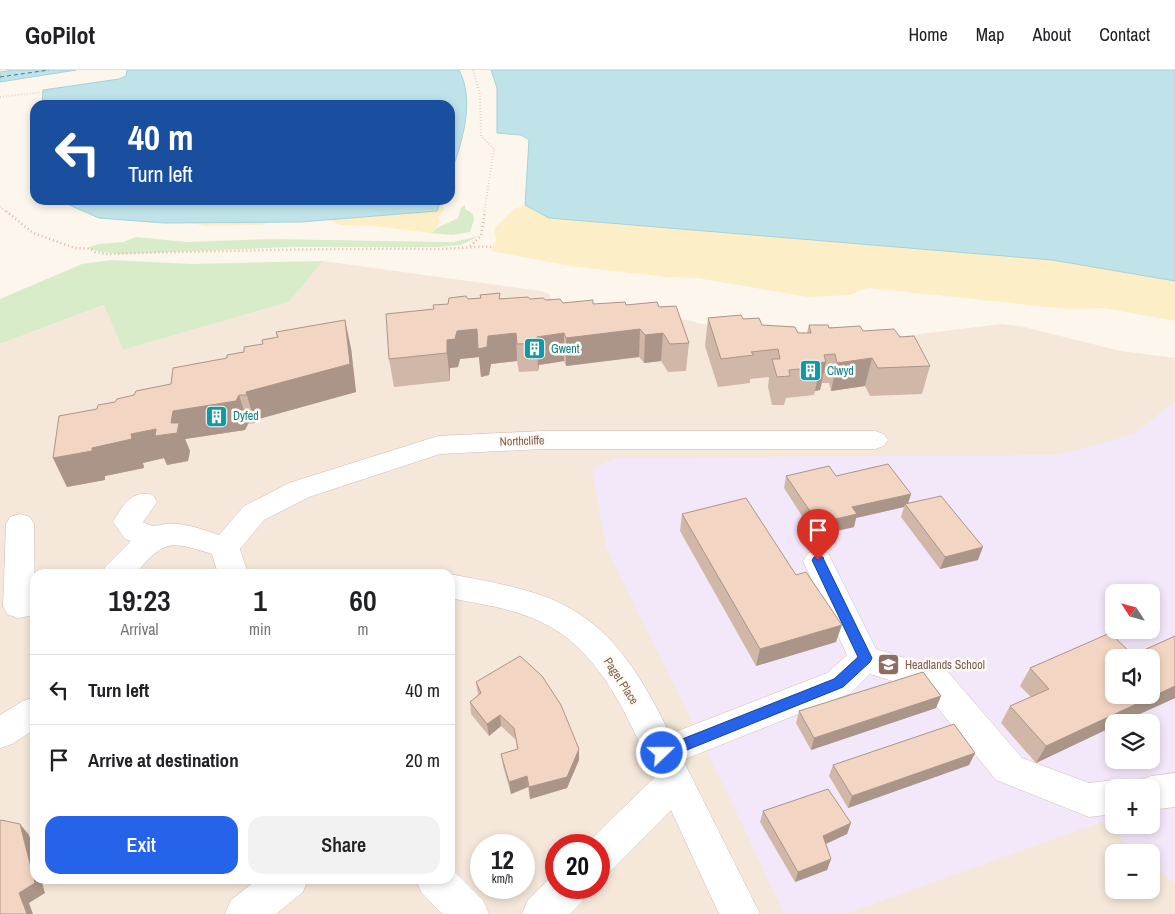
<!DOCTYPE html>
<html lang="en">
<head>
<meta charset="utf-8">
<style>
  body { margin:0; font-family:"Archivo Narrow",sans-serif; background:#f2f2f2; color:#202124; height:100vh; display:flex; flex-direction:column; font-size:19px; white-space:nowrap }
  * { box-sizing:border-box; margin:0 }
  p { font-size:16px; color:#757577 }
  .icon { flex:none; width:28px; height:28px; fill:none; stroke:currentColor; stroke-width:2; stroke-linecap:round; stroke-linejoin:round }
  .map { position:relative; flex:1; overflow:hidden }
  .panel { position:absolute; left:30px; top:499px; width:425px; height:315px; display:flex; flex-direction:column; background:#fff; border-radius:15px; box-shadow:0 2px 8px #0003 }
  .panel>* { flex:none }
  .guide { position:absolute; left:30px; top:30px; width:425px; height:105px; border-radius:15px; box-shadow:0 2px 8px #0003; background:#1a4fa0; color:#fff; overflow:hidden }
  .needle { width:32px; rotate:306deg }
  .fabs { position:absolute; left:1105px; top:514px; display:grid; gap:10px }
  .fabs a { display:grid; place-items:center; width:55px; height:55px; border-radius:10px; background:#fff; box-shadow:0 2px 8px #0003; font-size:25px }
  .speed { position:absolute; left:470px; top:764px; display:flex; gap:10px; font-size:25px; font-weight:700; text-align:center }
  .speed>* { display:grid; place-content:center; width:65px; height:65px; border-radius:50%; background:#fff; box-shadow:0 2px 8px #0003; line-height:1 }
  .speed small { font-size:12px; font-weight:400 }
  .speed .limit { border:8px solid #d22; background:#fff; color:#111 }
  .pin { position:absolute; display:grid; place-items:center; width:42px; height:42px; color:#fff; margin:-51px -21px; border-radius:50% 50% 50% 0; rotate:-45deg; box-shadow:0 0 5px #0007 }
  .pin .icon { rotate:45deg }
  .me { position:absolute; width:55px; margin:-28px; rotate:68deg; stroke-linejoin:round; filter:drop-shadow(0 0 4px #0008) }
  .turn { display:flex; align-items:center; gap:18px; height:105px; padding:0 15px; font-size:22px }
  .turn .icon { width:65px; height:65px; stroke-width:2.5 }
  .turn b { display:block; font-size:35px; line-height:42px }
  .eta { display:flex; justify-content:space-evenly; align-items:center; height:85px; text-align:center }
  .eta b { font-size:30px; font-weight:600; line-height:35px }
  .cta { display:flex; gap:10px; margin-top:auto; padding:10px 15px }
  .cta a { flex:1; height:58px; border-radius:15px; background:#2563eb; color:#fff; font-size:20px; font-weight:600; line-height:58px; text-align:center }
  .cta a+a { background:#f2f2f2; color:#202124 }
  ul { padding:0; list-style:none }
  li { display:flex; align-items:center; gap:15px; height:70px; padding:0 15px; border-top:1px solid #e0e0e0 }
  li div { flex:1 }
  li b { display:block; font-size:19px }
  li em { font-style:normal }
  header { display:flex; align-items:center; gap:30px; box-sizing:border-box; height:70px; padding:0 25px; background:#fff; border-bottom:1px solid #e0e0e0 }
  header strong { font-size:24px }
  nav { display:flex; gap:28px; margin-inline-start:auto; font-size:18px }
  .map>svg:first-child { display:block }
  .residential { fill:#f5e8da; fill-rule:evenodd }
  .education { fill:#f3e8fa; fill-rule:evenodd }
  .green { fill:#d8ecc9 }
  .sand { fill:#fcefc7 }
  .water { fill:#bfe3e8; stroke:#a5d3da }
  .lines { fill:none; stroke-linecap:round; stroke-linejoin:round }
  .ferry { stroke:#437c86; stroke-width:1; stroke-dasharray:4 3; stroke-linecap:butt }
  .minor-casing { stroke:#d1beb0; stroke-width:1 }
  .path-far1 { stroke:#d9b8a5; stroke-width:2; stroke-dasharray:0.5 2.5; stroke-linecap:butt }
  .path { stroke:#d9b8a5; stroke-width:2.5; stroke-dasharray:1 3; stroke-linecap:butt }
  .minor { fill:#fff; fill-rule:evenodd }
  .wall { fill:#d1b7a8 }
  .shaded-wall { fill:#aa9588 }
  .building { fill:#f3d5c3; stroke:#aa9588; fill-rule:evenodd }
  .route { fill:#2563eb; stroke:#184099 }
  .labels { text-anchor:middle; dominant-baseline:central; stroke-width:5; stroke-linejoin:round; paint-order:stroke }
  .culture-label { font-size:12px; fill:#0d838f; stroke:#fffaf3; text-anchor:start }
  .street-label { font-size:12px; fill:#7a5c4d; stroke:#fffaf3 }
  .education-label { font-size:12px; fill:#785e54; stroke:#fffaf3; text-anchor:start }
</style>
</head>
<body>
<header>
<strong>GoPilot</strong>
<nav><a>Home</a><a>Map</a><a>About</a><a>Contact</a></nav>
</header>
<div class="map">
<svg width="1175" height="844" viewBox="0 0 1175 844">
  <rect width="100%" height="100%" fill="#fdf6ec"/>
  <path class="residential" d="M323 191 541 221 549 224 556 237 687 250 701 254 748 255 849 268 879 269 1001 254 1020 256 1121 281 1175 288V844H0V274L105 235 123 280 289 232ZM35 504H450V809H35ZM1114 522H1151V560H1114ZM1114 588H1151V625H1114ZM1114 652H1151V690H1114ZM1114 718H1151V755H1114ZM481 775H524V818H481ZM556 775H599V818H556ZM1114 782H1151V820H1114Z"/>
  <path class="education" d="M1175 331V813L1151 793V782H1138L1101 752 845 844H784L736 741 606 477 592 399 615 388 1060 385 1134 364ZM1114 522H1151V560H1114ZM1114 588H1151V625H1114ZM1114 652H1151V690H1114ZM1114 718H1151V755H1114Z"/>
  <path class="green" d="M465 135V139L473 144 474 150 470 162 452 165 431 163 437 158 458 148 461 138Z
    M479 166 461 175 438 177H291L120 184 101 182 87 178 98 174 123 172 136 167 187 172 271 169 439 172H454Z
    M111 190 191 194 323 191 289 232 123 280 104 235 0 274V229L82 194Z"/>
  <path class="sand" d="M284 130H443L444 140 438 147 440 151 437 158 431 163 375 156 340 155 325 147 271 151 262 155 206 156 133 142Z
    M525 135 1175 185V251L1104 238 1067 239 869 218 860 220 851 225 808 227 697 208 666 207 571 196 491 181 496 169 494 159 514 139Z"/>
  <path class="water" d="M13 0H76L0 12V2Z
    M127 0H459C476 32 461 75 450 106V35H42L43 20 119 9 126 6Z
    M491 0H1175V211L1052 190 549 148 525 135 529 70 521 65 497 63V18Z
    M58 130H441L437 141 301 152 164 153 99 148Z"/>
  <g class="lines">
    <path class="ferry" d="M0 7 49 0"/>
    <defs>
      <path id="minor" d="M542 361H875L884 364 888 370 884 376 875 379H542L440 384 309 427 264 450 240 479 248 504H218L212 484C169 471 166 469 135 504H102L106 496 131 471 125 469 113 452C123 435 132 419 153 425L157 432 143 452C150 457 157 456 165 454 183 452 202 459 219 465L244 436 289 413 438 366Z
        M20 444 30 447 34 454 35 545 18 548 7 544 3 536 6 454 10 447Z
        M818 480 828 483 876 579 947 601 1022 688 1089 713 1114 710 1127 715 1128 718H1114V744L1089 747 996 710 924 621 870 604 851 623 683 690 760 844H719L671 740 612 800 599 805V775L586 774 655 707C628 648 601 579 539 551 511 538 480 534 450 528V504C488 512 529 517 564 535 616 561 645 613 670 664L827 603 847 585 803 491 808 483Z
        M35 627V659L12 674 0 678V645L23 631Z
        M1175 703V737L1151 740V718H1135L1138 711 1151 706Z
        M450 797 483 830 489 844H442L421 822 416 809H450Z
        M554 804H556V818H587L582 832 570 844H522L528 830Z
        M258 809H308L303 822 276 844H225L231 830Z"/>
    </defs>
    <use href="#minor" class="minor-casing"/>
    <path class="path-far1" d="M473 0 480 24 481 66 494 79 484 143
      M0 27 52 21
      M0 137 7 143"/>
    <path class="path" d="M6 141 33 163 75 178 91 179 95 182 107 184C217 181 327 178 436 179 455 179 474 176 493 177
      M470 176 481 166 485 141"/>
    <use href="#minor" class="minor"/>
  </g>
  <path class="wall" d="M480 225 500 229H530L546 230 563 233 626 235 659 237 689 273 686 301 668 302 661 291 644 293 639 287 566 296 564 291 539 295 538 301 519 302 517 291 491 294 489 305 481 307 479 287 460 289 458 297 450 298V311L394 317 389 289 434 239 448 234 468 229 480 228Z
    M708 248 762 255 798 263H807L809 255 863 261 900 267 930 296 922 324 870 326 865 316 831 321 829 313H822L820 320 815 321 814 325 786 328 784 335H772L768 317 769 307 750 309V313L718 317 705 276Z
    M276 262 351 278 356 322 255 350V353L248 354 245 360 185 369 190 381 188 391 167 395 164 388 143 393 144 398 105 406V410L67 417 53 388 97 339 134 325 171 314 227 288 263 274 277 267Z
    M786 406H836L911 424 908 434 978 490 940 499 901 447 904 437 856 448 854 457 815 466 784 418Z
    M682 444 836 572 756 596 680 461Z
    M1175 566V628L1122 652H1114V656L1036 693 1001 653 1010 636 1031 627 1020 616 1030 598 1133 585Z
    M476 612 579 690 567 718 530 729 528 717 511 724 503 696 501 684 517 679 516 670 501 656 489 666 471 644 470 632 478 625Z
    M941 626 936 638 811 680 796 653 799 641Z
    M975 683 969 695 848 738 829 706 833 695Z
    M763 741 851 753 847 764 826 774 831 789 827 800 795 812 760 752Z"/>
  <path class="shaded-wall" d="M345 250 351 278 356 322 255 350V353L246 322Z
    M477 259 488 266 516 263 517 291 491 294 489 305 481 307 479 287 460 289 458 297 450 298V311L447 283V270L457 261Z
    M640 259 639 287 566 296V268Z
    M564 263V291L539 295 538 301 537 273V267Z
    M663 263 661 291 644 293 645 265Z
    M872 288 865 316 831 321 837 293Z
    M826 292 820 320 815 321 820 297 819 293Z
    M239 325 248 354 245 360 185 369 190 381 188 391 167 395 164 388 143 393 144 398 105 406V410L67 417 53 388 92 378 131 364 173 341Z
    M911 424 907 436 905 434 904 437 856 448 854 457 815 466 818 453 852 437Z
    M983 477 978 490 940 499 945 487Z
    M842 555 836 572 756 596 760 579Z
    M1175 616V628L1122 652H1114V656L1036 693 1046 676Z
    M941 626 936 638 811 680 814 668Z
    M500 645 501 656 489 666 487 654Z
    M579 679V690L567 718 530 729 529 717Z
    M975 683 969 695 848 738 852 726Z
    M527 706 528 717 511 724 509 712Z
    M851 753 847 764 819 777 823 766Z
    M20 754 29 765 35 786V809H41L45 823 29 833 33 844H27L19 823Z
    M831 789 827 800 795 812 798 802Z"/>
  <path class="building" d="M500 223 499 229 528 227 530 229 543 228 546 230 560 229 563 233 593 230V234L625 232 626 235 657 232 659 237 676 236 689 273 670 274 663 263 645 265 640 259 566 268 564 263 537 267V273L517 274 516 263 488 266 487 277 478 279 477 259 457 261 455 269 447 270V283L389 289 386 244 434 239 433 235 448 234 449 228 466 226 468 229 481 228 480 225Z
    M741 245 743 249 759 248 762 255 795 257 798 263H811L809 255H828L829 258 860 256 863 261 894 259 900 267 914 266 930 296 878 298 872 288 837 293 835 284 824 285 826 292 819 293 820 297 789 300 790 306 777 307 772 289H780L778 279 751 282 754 285 721 289 708 248Z
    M345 250 350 294 246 322 247 325H239L236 331 173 341 171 353H179L177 363 155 366 156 359 131 364 132 369 92 378V381L53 388 59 346 97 339 98 335 115 332 117 329 134 325 136 321 171 314 173 298 227 288V285L244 282V277L263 274 262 270 278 267 276 262Z
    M888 394 911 424 852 437 857 444 818 453 786 406 829 396 836 406Z
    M941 426 983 477 945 487 905 434Z
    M746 428 796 505 806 502 842 555 760 579 682 444Z
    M1110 563 1133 585 1175 566V616L1046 676 1010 636 1049 619 1030 598ZM1114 588H1151V625H1114Z
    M520 586 542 606 561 635 579 679 567 707 529 717 527 706 509 712 501 684 518 679 514 658 500 645 487 654 470 632 481 623 476 612Z
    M923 602 941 626 814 668 799 641Z
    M954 654 975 683 852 726 833 695Z
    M828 719 851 753 823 766 831 789 798 802 763 741Z
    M1 750 20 754 35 813 19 823 27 844H0V751Z"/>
  <path class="route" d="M818 486 823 487 824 490 872 588 870 592 843 617 667 688 662 690 657 688 655 683 657 679 834 609 858 587 812 490 814 487Z"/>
  <defs>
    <symbol id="building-square" viewBox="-11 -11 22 22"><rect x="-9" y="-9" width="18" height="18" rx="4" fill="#0f9aa8" stroke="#fffaf3"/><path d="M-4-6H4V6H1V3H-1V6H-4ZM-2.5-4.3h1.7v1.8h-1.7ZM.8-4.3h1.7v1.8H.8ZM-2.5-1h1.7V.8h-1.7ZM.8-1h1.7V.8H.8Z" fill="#fff"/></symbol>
    <symbol id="school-square" viewBox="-11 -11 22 22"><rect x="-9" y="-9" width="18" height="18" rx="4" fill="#8d6e63" stroke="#fffaf3"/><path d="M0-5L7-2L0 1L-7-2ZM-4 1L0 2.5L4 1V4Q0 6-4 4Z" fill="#fff"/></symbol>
  </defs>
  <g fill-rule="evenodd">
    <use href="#building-square" x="522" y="266" width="25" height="25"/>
    <use href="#building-square" x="798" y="288" width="25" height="25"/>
    <use href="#building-square" x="204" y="334" width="25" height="25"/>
    <use href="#school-square" x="876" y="582" width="25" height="25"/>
  </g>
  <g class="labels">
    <g class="culture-label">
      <text x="551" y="279">Gwent</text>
      <text x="827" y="301">Clwyd</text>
      <text x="233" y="346">Dyfed</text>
    </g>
    <g class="street-label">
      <text transform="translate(522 371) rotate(-2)">Northcliffe</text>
      <text transform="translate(621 611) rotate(57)">Paget Place</text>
    </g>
    <g class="education-label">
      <text x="905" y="595">Headlands School</text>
    </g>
  </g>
</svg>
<div class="fabs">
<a><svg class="needle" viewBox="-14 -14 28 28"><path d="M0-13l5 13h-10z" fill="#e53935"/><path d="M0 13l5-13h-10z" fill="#757577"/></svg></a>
<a><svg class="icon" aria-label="sound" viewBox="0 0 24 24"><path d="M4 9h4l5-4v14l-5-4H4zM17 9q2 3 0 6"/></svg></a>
<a><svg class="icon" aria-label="layers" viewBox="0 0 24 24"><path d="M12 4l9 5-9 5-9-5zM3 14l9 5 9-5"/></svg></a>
<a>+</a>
<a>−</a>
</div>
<div class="speed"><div>12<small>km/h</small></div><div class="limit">20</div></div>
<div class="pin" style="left:818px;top:490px;background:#d93025"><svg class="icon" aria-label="arrive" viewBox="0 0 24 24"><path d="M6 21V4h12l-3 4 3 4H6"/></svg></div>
<svg class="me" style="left:662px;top:683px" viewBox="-20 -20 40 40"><circle r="17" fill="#2563eb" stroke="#fff" stroke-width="3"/><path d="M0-11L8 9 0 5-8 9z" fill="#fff"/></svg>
<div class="guide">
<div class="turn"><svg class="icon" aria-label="left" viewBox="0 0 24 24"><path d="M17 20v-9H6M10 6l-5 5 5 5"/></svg><div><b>40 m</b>Turn left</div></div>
</div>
<section class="panel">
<div class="eta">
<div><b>19:23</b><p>Arrival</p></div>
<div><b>1</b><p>min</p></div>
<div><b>60</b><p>m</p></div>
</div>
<ul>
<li><svg class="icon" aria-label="left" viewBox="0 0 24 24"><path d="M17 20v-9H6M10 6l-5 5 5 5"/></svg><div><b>Turn left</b></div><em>40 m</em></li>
<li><svg class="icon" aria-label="arrive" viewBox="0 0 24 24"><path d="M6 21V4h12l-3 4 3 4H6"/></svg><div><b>Arrive at destination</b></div><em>20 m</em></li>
</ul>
<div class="cta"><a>Exit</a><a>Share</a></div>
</section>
</div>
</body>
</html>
